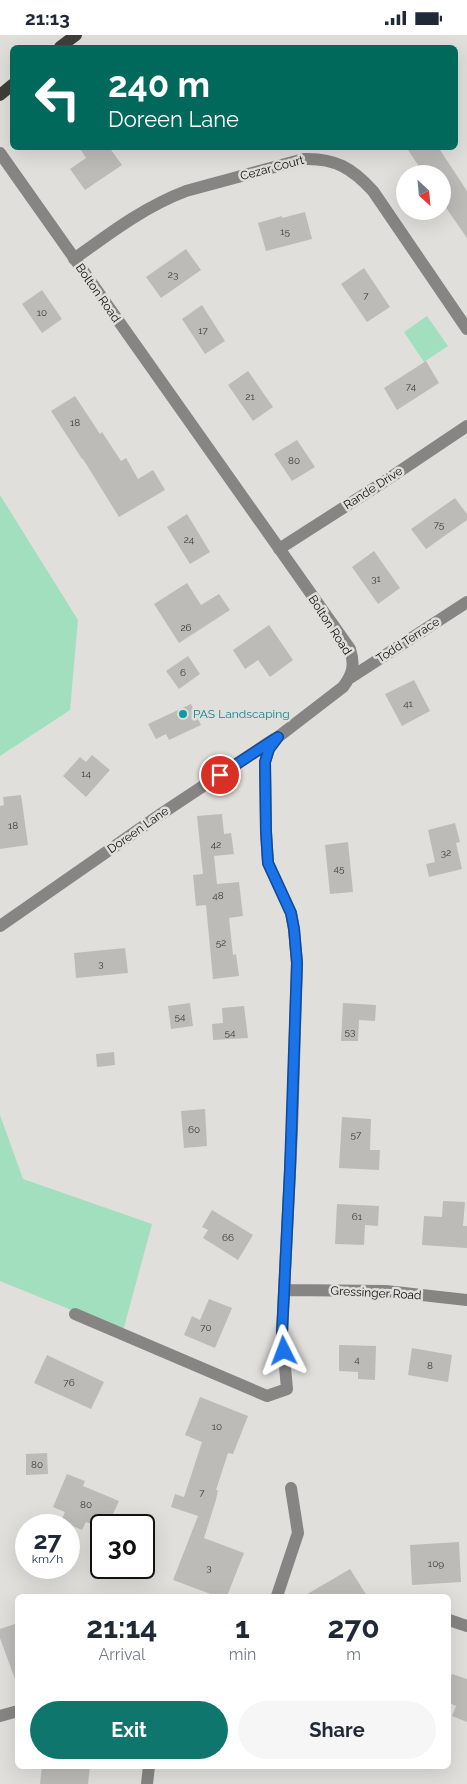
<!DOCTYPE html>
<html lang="en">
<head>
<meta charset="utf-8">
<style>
  body { margin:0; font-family:Raleway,sans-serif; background:#f6f6f7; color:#1f2937; height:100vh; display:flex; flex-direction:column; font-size:19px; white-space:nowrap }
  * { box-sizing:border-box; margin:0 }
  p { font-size:16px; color:#747a83 }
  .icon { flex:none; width:28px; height:28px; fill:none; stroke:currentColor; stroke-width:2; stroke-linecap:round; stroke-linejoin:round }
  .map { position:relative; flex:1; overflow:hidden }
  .panel { position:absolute; left:15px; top:1559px; width:436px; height:175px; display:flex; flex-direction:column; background:#fff; border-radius:8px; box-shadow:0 5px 20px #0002 }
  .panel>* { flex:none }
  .hud { position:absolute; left:10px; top:10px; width:448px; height:105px; border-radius:8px; box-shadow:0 5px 20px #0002; background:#00695c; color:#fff; overflow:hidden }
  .needle { width:32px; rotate:154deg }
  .controls { position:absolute; left:396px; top:130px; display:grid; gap:10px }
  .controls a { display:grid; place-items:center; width:55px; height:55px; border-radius:50%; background:#fff; box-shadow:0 5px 20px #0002; font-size:25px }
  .speed { position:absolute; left:15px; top:1479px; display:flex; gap:10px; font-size:25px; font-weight:700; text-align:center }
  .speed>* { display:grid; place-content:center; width:65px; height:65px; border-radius:50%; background:#fff; box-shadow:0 5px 20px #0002; line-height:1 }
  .speed small { font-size:12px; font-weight:400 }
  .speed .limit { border:2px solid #111; border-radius:8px; background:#fff; color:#111 }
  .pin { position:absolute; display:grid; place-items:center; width:42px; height:42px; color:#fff; margin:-21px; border:2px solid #fff; border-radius:50%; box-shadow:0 1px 5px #0007 }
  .me { position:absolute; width:55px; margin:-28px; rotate:357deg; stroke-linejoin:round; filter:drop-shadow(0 0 4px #0008) }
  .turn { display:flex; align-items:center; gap:18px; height:105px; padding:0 15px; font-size:22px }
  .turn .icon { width:65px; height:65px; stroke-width:2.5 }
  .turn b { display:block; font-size:35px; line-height:42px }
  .eta { display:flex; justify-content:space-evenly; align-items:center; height:85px; text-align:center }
  .eta b { font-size:30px; font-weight:700; line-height:35px }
  .action { display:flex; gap:10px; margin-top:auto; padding:10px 15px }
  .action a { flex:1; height:58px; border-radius:30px; background:#0f766e; color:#fff; font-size:20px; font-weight:700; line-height:58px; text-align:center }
  .action a+a { background:#f6f6f7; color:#1f2937 }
  .status { display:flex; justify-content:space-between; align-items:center; height:35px; padding:0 25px; background:#fff; direction:ltr }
  .status svg { height:14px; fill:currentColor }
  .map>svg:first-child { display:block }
  .green { fill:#a1dfbf }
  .building { fill:#bdbbb8 }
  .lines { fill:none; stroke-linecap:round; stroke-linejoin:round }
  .minor { stroke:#868584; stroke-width:12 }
  .major { stroke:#3f3e3b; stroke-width:12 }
  .route-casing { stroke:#114b97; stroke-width:12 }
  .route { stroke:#1a73e8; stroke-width:9 }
  .culture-dot { fill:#0f9aa8; stroke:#e1dfdb; stroke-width:2 }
  .labels { text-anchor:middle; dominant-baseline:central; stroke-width:5; stroke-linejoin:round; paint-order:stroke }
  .number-label { font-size:10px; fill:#3b3b38 }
  .street-label { font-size:12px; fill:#10100e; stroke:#e1dfdb }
  .culture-label { font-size:12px; fill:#0d838f; stroke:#e1dfdb; text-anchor:start }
</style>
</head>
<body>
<div class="status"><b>21:13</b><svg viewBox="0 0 49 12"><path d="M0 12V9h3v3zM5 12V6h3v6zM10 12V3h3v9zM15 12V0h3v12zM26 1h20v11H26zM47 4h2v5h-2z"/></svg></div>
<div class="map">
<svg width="467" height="1749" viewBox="0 0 467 1749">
  <rect width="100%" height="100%" fill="#e1dfdb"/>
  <path class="green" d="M427 281 448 311 424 327 404 297Z
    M0 460 78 585 70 675 0 721Z
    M0 1080 23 1144 152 1189 123 1296 0 1246Z"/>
  <path class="building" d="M79 112H109L122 130 85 155 70 134 86 123Z
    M406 112H438L467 156V203L442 167V139H424Z
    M305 177 312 204 266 216 258 188 282 181V183Z
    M186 214 201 235 161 263 146 242Z
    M364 233 390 272 367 287 341 249Z
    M42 255 62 284 42 298 22 269Z
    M202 270 225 306 205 319 182 284Z
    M426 326 439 348 397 375 384 353Z
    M248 336 273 372 253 386 228 350Z
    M75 361 100 399 102 397 121 426 126 423 138 444 153 435 165 455 119 482 83 424H82L51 376Z
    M297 405 315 432 292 446 274 419Z
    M455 463 467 479V485L426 514 411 494Z
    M187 479 210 517 190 529 167 492Z
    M374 516 400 553 378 569 352 532Z
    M187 548 201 570 219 559 230 575 179 608 154 569Z
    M269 590 293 625 270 642 258 625 245 634 233 615Z
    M188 621 200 639 179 654 166 636Z
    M414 645 430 676 402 691 385 659Z
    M191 669 201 690 169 705 166 699 156 704 148 689Z
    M92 720 110 735 86 762 63 741 80 722 86 727Z
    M21 760 28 810 0 814V771L4 770 3 762Z
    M222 779 224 799 231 798 234 819 214 821 217 849 239 847 243 881 229 883 233 920 236 919 239 941 213 944 206 870 196 871 193 840 203 839 197 781Z
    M455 788 460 807 456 808 462 834 429 842 426 829 435 827 428 795Z
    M348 807 353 857 330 859 325 810Z
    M125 913 128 938 76 943 74 918Z
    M190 968 193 991 171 994 168 971Z
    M343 968 376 970 375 986 359 985 358 1006H341Z
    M244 971 248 1003 213 1005 212 989 223 988 222 973Z
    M114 1017 115 1030 97 1032 96 1019Z
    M205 1074 207 1111 184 1113 181 1076Z
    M342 1082 371 1084 370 1115H380L379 1135 339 1133Z
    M443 1166 465 1167 463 1191H467V1213L422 1210 424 1181 442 1182Z
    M337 1169 379 1171 378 1191 365 1190 364 1210 335 1209Z
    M212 1175 253 1200 238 1225 203 1203 208 1195 202 1192Z
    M209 1264 232 1273 215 1313 184 1300 192 1281 200 1285Z
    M339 1310 376 1311 375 1345 358 1344V1337L339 1336Z
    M412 1313 452 1320 448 1347 408 1340Z
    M47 1320 104 1347 91 1374 34 1348Z
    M200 1362 248 1381 233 1419 228 1418 216 1455H218L216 1465 204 1503 244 1518 227 1561H216L173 1545 198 1481 171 1472 175 1459 184 1462 202 1407 185 1400Z
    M47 1418 48 1439 26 1440V1419Z
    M67 1439 85 1446 83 1451 119 1466 108 1490H94L86 1487 82 1495 61 1486 65 1477 53 1472Z
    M459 1507 461 1547 412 1550 410 1510Z
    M350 1534 367 1561H304Z
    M18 1588V1646L16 1647 0 1603V1594Z
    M452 1639 467 1644V1687L452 1681 456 1671 449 1668V1647Z
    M42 1731H90L88 1749H40Z"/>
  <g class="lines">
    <path class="minor" d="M0 118 350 614C355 630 353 639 343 652L278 702 269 714 265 727 266 797 268 828 291 878 294 894 297 928 292 1096 282 1298 287 1354 267 1361 75 1279
      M74 224C110 198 144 172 186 156L304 124C335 123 352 133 373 156L467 294
      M279 514 382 448 467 391
      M350 643 467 567
      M0 891 161 779 274 704
      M285 1255 386 1256 467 1265
      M277 1561 298 1498 291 1453
      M449 1585 467 1591
      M0 1681 18 1676
      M147 1749 149 1731"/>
    <path class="major" d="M60 12 76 0
      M0 60 12 50"/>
  </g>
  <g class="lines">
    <defs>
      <path id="route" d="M220 740 278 702 269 714 265 727 266 797 268 828 291 878 294 894 297 928 290 1134 282 1298 284 1316"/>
    </defs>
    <use href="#route" class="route-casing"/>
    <use href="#route" class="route"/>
  </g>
  <circle class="culture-dot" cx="183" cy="679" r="5"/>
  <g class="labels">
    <g class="number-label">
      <text x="285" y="196">15</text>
      <text x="173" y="239">23</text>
      <text x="366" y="260">7</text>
      <text x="42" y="277">10</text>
      <text x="203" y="295">17</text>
      <text x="411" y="351">74</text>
      <text x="250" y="361">21</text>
      <text x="75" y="387">18</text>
      <text x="294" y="425">80</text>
      <text x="439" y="489">75</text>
      <text x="189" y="504">24</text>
      <text x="376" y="543">31</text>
      <text x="186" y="592">26</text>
      <text x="183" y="637">6</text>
      <text x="408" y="668">41</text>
      <text x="86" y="738">14</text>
      <text x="13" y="790">18</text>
      <text x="216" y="809">42</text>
      <text x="446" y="817">32</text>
      <text x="339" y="833">45</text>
      <text x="218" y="860">48</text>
      <text x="221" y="907">52</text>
      <text x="101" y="928">3</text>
      <text x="180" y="981">54</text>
      <text x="350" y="996">53</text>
      <text x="230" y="997">54</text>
      <text x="194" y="1094">60</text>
      <text x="356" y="1099">57</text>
      <text x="357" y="1181">61</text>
      <text x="228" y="1202">66</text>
      <text x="206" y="1292">70</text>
      <text x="357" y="1324">4</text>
      <text x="430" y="1330">8</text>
      <text x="69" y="1347">76</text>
      <text x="217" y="1391">10</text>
      <text x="37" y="1429">80</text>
      <text x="202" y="1457">7</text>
      <text x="86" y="1469">80</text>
      <text x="436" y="1528">109</text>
      <text x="209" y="1532">3</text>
    </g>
    <g class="street-label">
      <text transform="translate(272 133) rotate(-15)">Cezar Court</text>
      <text transform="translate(98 258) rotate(55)">Bolton Road</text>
      <text transform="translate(373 453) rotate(-33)">Rande Drive</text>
      <text transform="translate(330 590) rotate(57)">Bolton Road</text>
      <text transform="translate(408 605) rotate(-33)">Todd Terrace</text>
      <text transform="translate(138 795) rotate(-35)">Doreen Lane</text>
      <text transform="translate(376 1258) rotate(3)">Gressinger Road</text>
    </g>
    <g class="culture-label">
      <text x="193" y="679">PAS Landscaping</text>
    </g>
  </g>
</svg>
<div class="controls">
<a><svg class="needle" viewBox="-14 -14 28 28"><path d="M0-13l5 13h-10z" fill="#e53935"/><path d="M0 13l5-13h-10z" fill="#747a83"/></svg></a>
</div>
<div class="speed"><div>27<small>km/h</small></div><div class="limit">30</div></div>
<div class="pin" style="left:220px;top:740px;background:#d93025"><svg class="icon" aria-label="arrive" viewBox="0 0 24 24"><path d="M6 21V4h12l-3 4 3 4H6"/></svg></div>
<svg class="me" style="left:284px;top:1316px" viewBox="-20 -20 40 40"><path d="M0-17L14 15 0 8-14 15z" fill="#1a73e8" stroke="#fff" stroke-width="4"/></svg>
<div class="hud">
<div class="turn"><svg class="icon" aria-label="left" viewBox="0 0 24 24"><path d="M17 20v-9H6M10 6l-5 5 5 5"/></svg><div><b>240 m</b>Doreen Lane</div></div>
</div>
<section class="panel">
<div class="eta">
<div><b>21:14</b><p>Arrival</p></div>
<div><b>1</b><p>min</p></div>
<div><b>270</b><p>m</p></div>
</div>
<div class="action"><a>Exit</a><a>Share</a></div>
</section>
</div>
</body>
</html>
